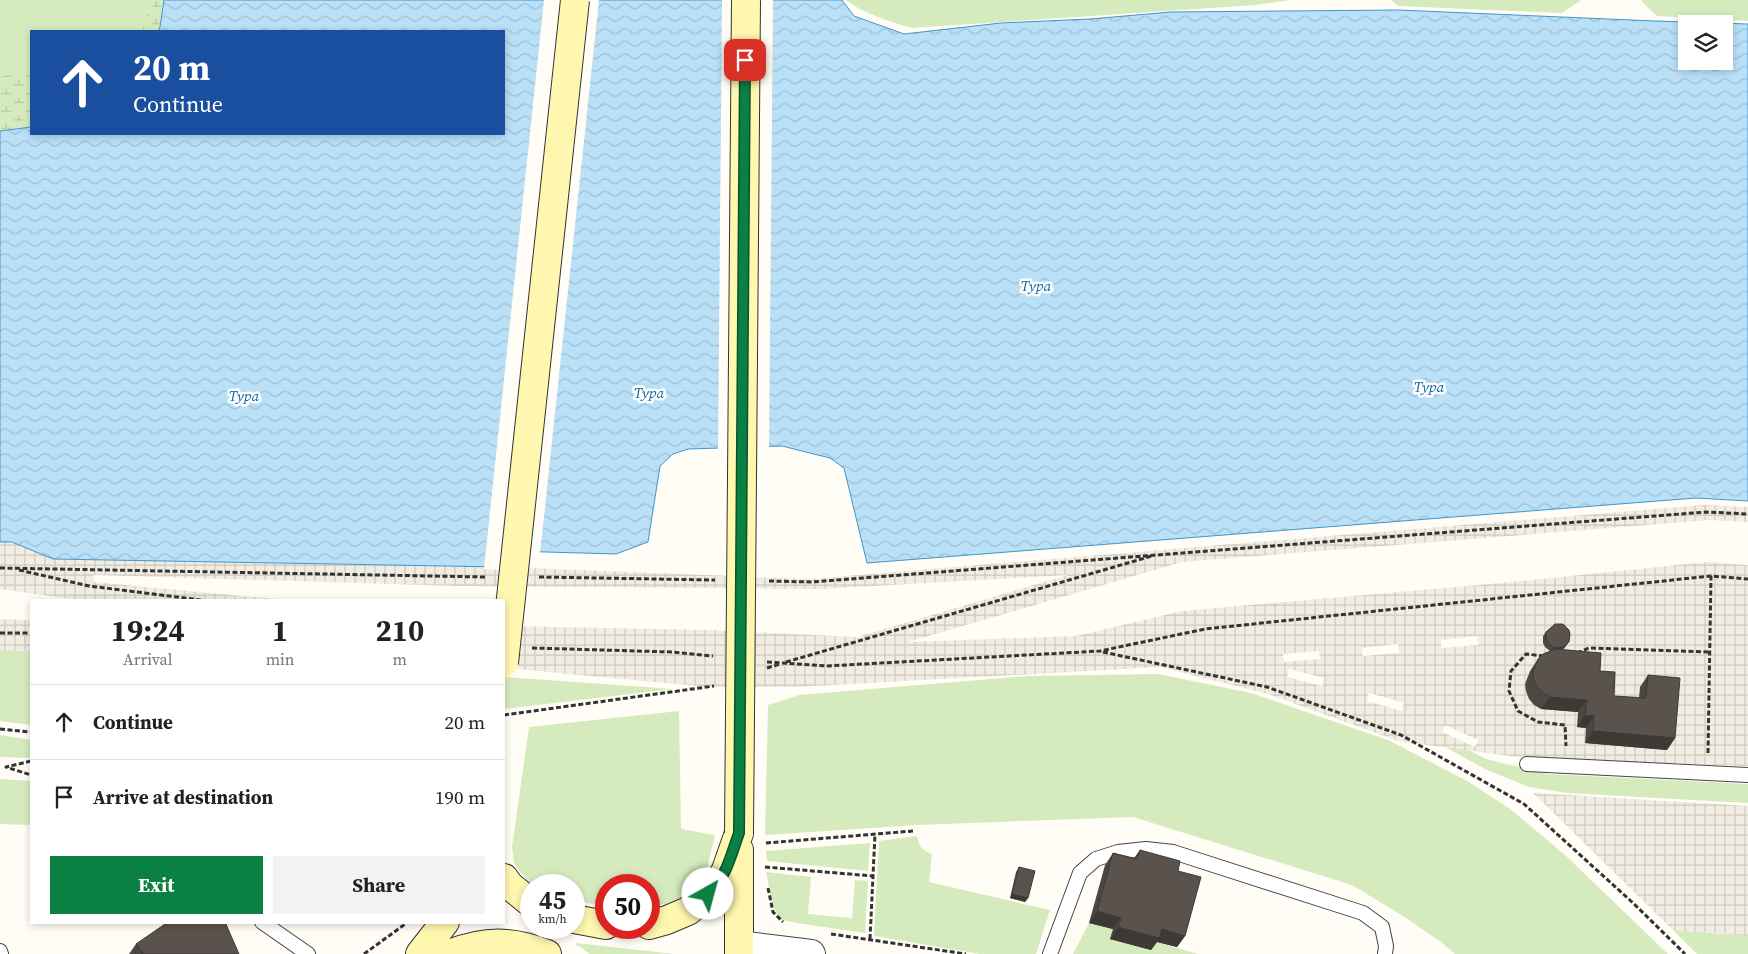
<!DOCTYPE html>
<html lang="en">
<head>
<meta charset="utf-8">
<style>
  body { margin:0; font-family:"Source Serif 4",serif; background:#f2f2f2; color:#222; height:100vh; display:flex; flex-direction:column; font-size:19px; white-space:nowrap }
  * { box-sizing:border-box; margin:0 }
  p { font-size:16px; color:#767676 }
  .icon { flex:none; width:28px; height:28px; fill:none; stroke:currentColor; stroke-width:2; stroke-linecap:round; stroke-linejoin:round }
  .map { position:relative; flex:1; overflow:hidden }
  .panel { position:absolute; left:30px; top:599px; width:475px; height:325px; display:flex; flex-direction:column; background:#fff; border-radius:0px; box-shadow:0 2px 8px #0003 }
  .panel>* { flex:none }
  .banner { position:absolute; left:30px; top:30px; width:475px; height:105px; border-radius:0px; box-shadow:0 2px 8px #0003; background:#1a4fa0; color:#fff; overflow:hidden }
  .fabs { position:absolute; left:1678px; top:15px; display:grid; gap:10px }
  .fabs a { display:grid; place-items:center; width:55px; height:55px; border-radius:0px; background:#fff; box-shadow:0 2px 8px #0003; font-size:25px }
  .speed { position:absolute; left:520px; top:874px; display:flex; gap:10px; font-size:25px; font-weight:700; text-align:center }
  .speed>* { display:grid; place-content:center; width:65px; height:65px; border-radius:50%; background:#fff; box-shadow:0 2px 8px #0003; line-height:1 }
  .speed small { font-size:12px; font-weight:400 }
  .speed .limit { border:8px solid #d22; background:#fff; color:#111 }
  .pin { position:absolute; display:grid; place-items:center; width:42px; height:42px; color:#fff; margin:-21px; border-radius:10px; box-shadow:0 2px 8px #0006 }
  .me { position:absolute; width:55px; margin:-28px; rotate:38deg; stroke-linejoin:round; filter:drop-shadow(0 0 4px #0008) }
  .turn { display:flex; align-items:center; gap:18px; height:105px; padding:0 20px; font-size:22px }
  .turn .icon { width:65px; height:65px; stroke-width:2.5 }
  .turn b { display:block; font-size:35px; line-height:42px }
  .eta { display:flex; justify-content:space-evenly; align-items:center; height:85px; text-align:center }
  .eta b { font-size:30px; font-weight:700; line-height:35px }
  .button { display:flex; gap:10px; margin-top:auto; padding:10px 20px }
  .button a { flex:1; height:58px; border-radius:0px; background:#0b8043; color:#fff; font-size:20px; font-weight:700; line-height:58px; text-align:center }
  .button a+a { background:#f2f2f2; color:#222 }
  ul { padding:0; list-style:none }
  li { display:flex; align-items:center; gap:15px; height:75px; padding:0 20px; border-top:1px solid #e0e0e0 }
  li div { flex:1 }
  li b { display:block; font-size:19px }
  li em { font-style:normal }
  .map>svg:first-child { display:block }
  .grass { fill:#d5ebbd }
  .wetland { fill:url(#wetland-marsh) }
  .plaza { fill:url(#plaza-grid); fill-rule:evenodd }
  .water { fill:url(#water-waves); stroke:#3f96cf; fill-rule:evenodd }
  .pier { fill:#fffdf5 }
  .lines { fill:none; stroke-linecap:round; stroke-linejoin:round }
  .service-casing { stroke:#444; stroke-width:16 }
  .minor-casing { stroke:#444; stroke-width:30 }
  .secondary-casing { stroke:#333; stroke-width:30 }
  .path { stroke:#333; stroke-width:3; stroke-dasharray:5 2.5; stroke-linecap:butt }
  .service { stroke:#fff; stroke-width:14 }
  .minor { stroke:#fff; stroke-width:28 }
  .secondary { stroke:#fff6b0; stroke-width:28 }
  .secondary-bridge-casing { stroke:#333; stroke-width:30; stroke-linecap:butt }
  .secondary-bridge { stroke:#fff6b0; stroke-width:28 }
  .wall { fill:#4d4742 }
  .shaded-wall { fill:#3f3936 }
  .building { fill:#5a524d; stroke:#3f3936 }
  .route-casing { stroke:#07532c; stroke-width:12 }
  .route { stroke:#0b8043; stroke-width:9 }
  .labels { text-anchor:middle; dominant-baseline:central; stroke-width:5; stroke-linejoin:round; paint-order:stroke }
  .water-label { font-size:15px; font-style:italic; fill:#1768a6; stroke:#fff }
</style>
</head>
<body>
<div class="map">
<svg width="1748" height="954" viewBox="0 0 1748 954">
  <defs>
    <pattern id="wetland-marsh" width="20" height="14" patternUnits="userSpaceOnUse" patternTransform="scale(1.25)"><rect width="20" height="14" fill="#d5ebbd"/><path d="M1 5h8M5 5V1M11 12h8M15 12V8" fill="none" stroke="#b6c8a1"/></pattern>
    <pattern id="plaza-grid" width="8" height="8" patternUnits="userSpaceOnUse" patternTransform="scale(1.25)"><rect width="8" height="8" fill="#f1ede2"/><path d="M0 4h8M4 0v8" fill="none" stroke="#cecac1"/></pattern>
    <pattern id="water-waves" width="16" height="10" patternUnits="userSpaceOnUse" patternTransform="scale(1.25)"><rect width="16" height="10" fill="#b9e0f7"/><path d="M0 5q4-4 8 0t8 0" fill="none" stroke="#9ebfd3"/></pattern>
  </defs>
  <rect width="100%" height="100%" fill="#fffdf5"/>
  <path class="grass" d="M0 0H156L150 12 127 31H31V70L0 76Z
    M846 0H1291L1255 5 912 28C889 21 866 15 846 0Z
    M1391 0H1581L1562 13 1398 6Z
    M1642 0H1748V21L1657 16 1642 2Z
    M0 650 31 651V725L0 721Z
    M1158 674 1251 693 1388 740 1467 781 1509 808 1565 855 1668 954H1455L1441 942 1403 916 1352 885 1133 817 917 825 765 835 768 705 799 695 1028 676Z
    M504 677 673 689 504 709Z
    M679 711 681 829 715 835 707 868 692 888 680 898 666 904 649 906V885H606V906L574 901V885H533L528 881 514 864 512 847 529 727Z
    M1421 726 1486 759 1547 774 1748 784V803L1567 793 1529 787 1485 769 1418 732Z
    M0 735 31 740V758L0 757Z
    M0 779 31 781V825L0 824Z
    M917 836C919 846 922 851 932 854L929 882 1050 910 1036 954H980L874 936 879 841Z
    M870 843 868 871 767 861 766 851Z
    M766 872 811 877 808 914 852 918 855 880 868 881 865 933 797 923 781 920 773 907Z
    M1089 923 1113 929 1111 939 1151 950 1153 941 1198 954H1073Z
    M1673 930 1748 936V954H1697Z
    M576 943 666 953 673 954H589L584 949 576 945Z"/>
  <path class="wetland" d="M156 0H164L160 27 158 31H127L150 12Z
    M31 70V127L0 131V76Z"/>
  <path class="plaza" d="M1704 505 1748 507V522L1710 520 1182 562 908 642 1076 636 1182 611 1501 583 1707 562 1748 565V766L1525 758 1398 741 1268 694 1160 667 795 687H710L504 668V626L708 630 857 637 1068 575 822 589 457 586 94 575V582L286 600H79L0 589V542H12L54 559 501 567 810 579ZM1552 628 1567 642 1566 646 1560 651 1551 652 1545 647 1543 643V636ZM1477 636 1478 645 1441 648V640ZM1398 644 1399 653 1363 656 1362 648ZM1319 651 1320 659 1284 662 1283 654ZM1535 666 1638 710 1585 743 1586 728 1577 726 1578 712 1547 710 1534 705 1525 684 1530 671ZM1289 669 1324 678 1322 686 1287 677ZM1369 693 1404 703 1402 711 1367 701ZM1445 725 1478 740 1475 747 1442 732Z
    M0 619 31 620V651L0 650Z
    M1533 793 1748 806V936L1673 930Z"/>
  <path class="water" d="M164 0H842L854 16 904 34 1001 23 1090 19 1171 12 1398 10 1655 21 1748 24V501L1696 498 867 563 844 468 830 458 782 446 688 449 673 454 660 466 648 542 616 554 512 551 501 567 53 559 12 542H0V131L31 127V134H504V31H158L160 27ZM1686 24H1724V61H1686Z"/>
  <path class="pier" d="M544 0H599L540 554H514L501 570 484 569Z
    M722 0H773L769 449 718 451Z"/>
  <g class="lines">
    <defs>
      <path id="service" d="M1527 764 1748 775
        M262 922 308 954
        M0 951 1 954
        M1050 954 1080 873 1096 859 1118 852 1146 849 1173 852 1363 913 1382 927 1386 946 1385 954"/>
      <path id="minor" d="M739 945 811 954"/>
      <path id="secondary" d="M739 850V954
        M504 878 509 885 531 903
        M574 919 606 925
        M649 925 667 920 688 911 718 886 726 870 739 833
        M420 954 445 922
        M449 954C485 940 511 940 547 954"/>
    </defs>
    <use href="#service" class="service-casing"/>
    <use href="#minor" class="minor-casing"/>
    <use href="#secondary" class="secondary-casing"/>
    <path class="path" d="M0 568 485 577
      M19 570 89 586 201 600
      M539 577 715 580
      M769 581 812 582 1706 512 1748 514
      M0 633H31
      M532 648 672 652 713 656
      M1103 652 1267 687 1401 735 1524 804 1632 902 1685 954
      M1577 653 1589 648 1710 652
      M1544 656 1526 654 1511 671 1509 691 1518 711 1538 722 1565 725 1566 746
      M767 662 827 666 1100 651 1205 629 1711 576 1748 579
      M786 662 1152 556
      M767 668 780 664
      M504 715 714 686
      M0 729 31 732
      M1708 753 1711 576
      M31 761 6 767 31 775
      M766 843 913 831
      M765 867 873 876
      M768 888 773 912 783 922
      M831 934 966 954
      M870 939 875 834
      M364 954 408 922"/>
    <use href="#service" class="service"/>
    <use href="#minor" class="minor"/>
    <use href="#secondary" class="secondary"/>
    <defs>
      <path id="secondary-bridge" d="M504 663 575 0
        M739 833 746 0"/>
    </defs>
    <use href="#secondary-bridge" class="secondary-bridge-casing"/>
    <use href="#secondary-bridge" class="secondary-bridge"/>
  </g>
  <path class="wall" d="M1546 632 1566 646 1562 650 1600 671 1614 696 1639 698 1640 687 1648 675 1675 738 1667 750 1585 743 1586 728 1577 727 1578 712 1541 709 1534 705 1529 699 1526 691 1525 684 1530 671 1538 659 1550 651 1545 647 1543 643V636Z
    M1140 850 1178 871 1185 936 1177 947 1157 942 1151 950 1110 939 1113 929 1089 923 1105 865 1113 853 1134 858Z
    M1019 867 1028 898 1025 902 1010 898 1016 872Z
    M136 944 239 954H129Z"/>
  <path class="shaded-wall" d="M1569 642 1566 646 1560 652H1551L1554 648Z
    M1550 697 1587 700 1578 712 1541 709Z
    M1585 715 1594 716 1586 728 1577 727Z
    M1593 731 1675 738 1667 750 1585 743Z
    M1012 894 1028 898 1025 902 1010 898Z
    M1097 911 1121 918 1113 929 1089 923Z
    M1118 927 1162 929 1185 936 1177 947 1157 942 1151 950 1110 939Z"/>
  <path class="building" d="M1555 624H1563L1569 630 1570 634 1569 642 1563 647 1554 648 1548 643 1546 639V632Z
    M1556 649 1601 653 1600 671 1615 672 1614 696 1646 698 1648 675 1680 678 1675 738 1593 731 1594 716 1585 715 1587 700 1550 697 1543 693 1537 687 1534 680 1533 672 1538 659 1543 654Z
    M1140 850 1180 861 1178 871 1201 877 1185 936 1162 929 1159 938 1118 927 1121 918 1097 911 1113 853 1137 859Z
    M1019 867 1035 871 1028 898 1012 894Z
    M168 922H225L239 954H141L143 953 136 944Z"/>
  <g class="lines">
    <defs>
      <path id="route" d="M708 894C726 879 731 855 739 833L745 60"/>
    </defs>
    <use href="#route" class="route-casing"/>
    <use href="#route" class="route"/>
  </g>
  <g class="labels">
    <g class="water-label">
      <text x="1036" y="285">Тура</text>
      <text x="1429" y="386">Тура</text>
      <text x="649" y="392">Тура</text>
      <text x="244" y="395">Тура</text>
    </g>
  </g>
</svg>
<div class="fabs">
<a><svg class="icon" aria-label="layers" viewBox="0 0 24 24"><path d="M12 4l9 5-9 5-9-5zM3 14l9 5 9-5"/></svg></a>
</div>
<div class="speed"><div>45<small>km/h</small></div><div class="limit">50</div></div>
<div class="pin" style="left:745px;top:60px;background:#d93025"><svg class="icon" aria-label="arrive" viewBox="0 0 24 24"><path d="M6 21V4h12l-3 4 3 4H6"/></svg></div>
<svg class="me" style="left:708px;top:894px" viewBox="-20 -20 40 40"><circle r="19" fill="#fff"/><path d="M0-13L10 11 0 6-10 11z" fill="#0b8043"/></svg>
<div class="banner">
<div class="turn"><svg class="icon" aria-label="ahead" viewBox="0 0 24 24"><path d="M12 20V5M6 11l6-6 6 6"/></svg><div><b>20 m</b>Continue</div></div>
</div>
<section class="panel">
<div class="eta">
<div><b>19:24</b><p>Arrival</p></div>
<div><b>1</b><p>min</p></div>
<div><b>210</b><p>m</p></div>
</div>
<ul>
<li><svg class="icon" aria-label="ahead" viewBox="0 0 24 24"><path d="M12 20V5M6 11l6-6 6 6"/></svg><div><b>Continue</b></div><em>20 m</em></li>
<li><svg class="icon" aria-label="arrive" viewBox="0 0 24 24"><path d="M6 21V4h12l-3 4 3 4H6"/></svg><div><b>Arrive at destination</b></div><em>190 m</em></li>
</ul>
<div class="button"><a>Exit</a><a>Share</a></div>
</section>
</div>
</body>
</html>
